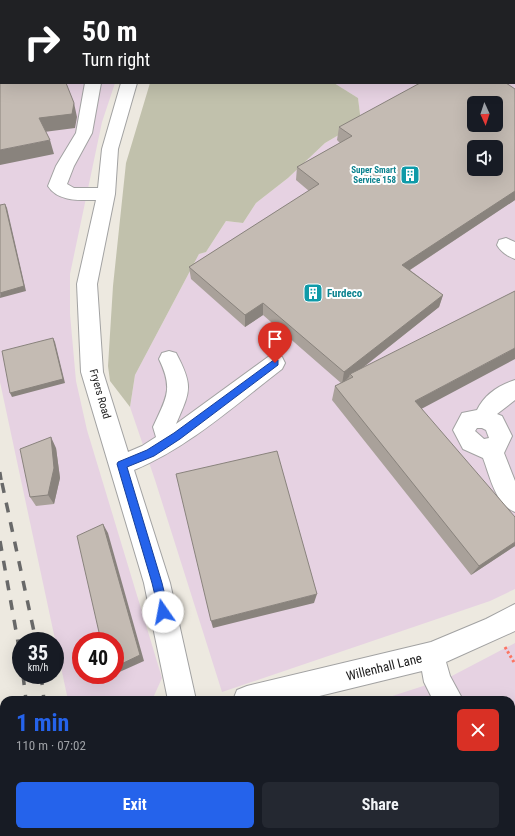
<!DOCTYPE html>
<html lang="en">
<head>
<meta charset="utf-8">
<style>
  body { margin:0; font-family:"Roboto Condensed",sans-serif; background:#242831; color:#f1f3f6; height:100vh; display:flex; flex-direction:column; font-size:15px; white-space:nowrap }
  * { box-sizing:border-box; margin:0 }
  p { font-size:13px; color:#9ea1a6 }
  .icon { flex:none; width:22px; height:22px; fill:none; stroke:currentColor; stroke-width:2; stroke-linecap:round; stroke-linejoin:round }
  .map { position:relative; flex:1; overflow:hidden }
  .details { position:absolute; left:0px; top:696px; width:515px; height:140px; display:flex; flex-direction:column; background:#171b24; border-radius:12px 12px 0 0; box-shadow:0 4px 16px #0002 }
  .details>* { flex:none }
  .hud { position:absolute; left:0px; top:0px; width:515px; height:84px; box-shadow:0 4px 16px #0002; background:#202124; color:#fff; overflow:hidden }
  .needle { width:26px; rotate:177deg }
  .tools { position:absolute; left:467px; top:96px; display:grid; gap:8px }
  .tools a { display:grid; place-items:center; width:36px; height:36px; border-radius:6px; background:#171b24; box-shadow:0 4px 16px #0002; font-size:20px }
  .speed { position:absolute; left:12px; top:632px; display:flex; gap:8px; font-size:20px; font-weight:700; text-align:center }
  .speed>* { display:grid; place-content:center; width:52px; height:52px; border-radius:50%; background:#171b24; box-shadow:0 4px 16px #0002; line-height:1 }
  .speed small { font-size:10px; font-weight:400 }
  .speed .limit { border:6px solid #d22; background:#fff; color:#111 }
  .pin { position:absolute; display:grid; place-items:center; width:34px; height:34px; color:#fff; margin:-41px -17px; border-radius:50% 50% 50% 0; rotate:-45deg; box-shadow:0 0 4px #0007 }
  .pin .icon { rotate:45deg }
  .me { position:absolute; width:44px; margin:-22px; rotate:348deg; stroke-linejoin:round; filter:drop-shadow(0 0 3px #0008) }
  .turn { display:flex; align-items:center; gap:14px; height:84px; padding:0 16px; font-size:18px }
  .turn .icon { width:52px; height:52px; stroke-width:2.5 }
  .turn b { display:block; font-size:28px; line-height:34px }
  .round { display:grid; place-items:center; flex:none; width:42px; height:42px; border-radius:6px; background:#242831 }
  .headline { display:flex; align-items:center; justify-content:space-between; height:68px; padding:0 16px }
  h1 { font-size:24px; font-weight:700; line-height:30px; color:#2563eb }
  .cta { display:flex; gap:8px; margin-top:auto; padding:8px 16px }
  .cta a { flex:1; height:46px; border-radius:6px; background:#2563eb; color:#fff; font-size:16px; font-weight:700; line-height:46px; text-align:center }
  .cta a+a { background:#242831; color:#f1f3f6 }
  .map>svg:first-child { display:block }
  .industrial { fill:#e6d2e2; fill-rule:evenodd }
  .construction { fill:#c1c1ac }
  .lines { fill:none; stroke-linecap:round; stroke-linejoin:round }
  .minor-casing { stroke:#a2a2a2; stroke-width:2 }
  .path { stroke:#fc7562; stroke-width:3; stroke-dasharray:2.5 2.5; stroke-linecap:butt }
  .minor { fill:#fff; fill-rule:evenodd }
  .rail-far1 { stroke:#696969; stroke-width:3; stroke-dasharray:8 8; stroke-linecap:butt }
  .rail { stroke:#696969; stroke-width:3.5; stroke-dasharray:10 10; stroke-linecap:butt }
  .wall { fill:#a9a19a }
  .shaded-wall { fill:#89837d }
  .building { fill:#c4bbb3; stroke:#89837d; fill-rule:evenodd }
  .route { fill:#2563eb; stroke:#184099 }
  .labels { text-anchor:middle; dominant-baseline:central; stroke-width:4; stroke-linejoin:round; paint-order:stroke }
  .far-culture-label { font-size:9px; font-weight:bold; fill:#0d838f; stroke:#fff; text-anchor:end }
  .culture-label { font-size:11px; font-weight:bold; fill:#0d838f; stroke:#fff; text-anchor:start }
  .street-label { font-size:11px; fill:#1b1b1b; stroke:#fff }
  .near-street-label { font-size:13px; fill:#1b1b1b; stroke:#fff }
</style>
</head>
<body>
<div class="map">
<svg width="515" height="836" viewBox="0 0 515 836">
  <rect width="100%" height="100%" fill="#ede9e0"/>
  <path class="industrial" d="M0 0H143L1 1V83H115L102 122 70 274V314L76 381 87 430 162 678 153 698 148 700H68L0 382ZM81 641H115V675H81Z
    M443 0H515V589L490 601 222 692 155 480 130 407 135 375 199 254 206 252 226 221 243 223 256 203 288 178 325 143 361 122 358 98 334 83H514V1ZM474 103H496V125H474ZM474 147H496V169H474Z
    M515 643V836H78L77 832H511V700H380L448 678Z"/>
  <path class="construction" d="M181 0H443L181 1Z
    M150 83H334L358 98 361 122 325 143 288 178 256 203 243 223 226 221 206 252 199 254 135 375 130 407 110 381 108 366 113 286 126 163Z"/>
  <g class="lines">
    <defs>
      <path id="minor" d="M85 83H101L92 133 74 166 67 184 74 188H98L102 149 121 83H137L118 149 115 194 97 284 103 372 128 452 142 446 156 437 153 427C166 398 174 390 159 359L162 353 169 351 176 353C194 387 190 391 176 424L268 357 275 354 282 357 285 363 282 369C235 405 189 447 134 470L170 583 196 700H168L144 583 81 372 77 284 96 200C80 200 58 202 48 186L56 166 76 133Z
        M506 238 515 242V259C507 256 501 252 497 245L499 240Z
        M515 380V400L497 414 502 416 512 436 504 453 515 481V512C495 504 490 476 483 458L463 449 453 430 462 413 477 410C484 395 499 385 515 380ZM477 428H482L486 430 489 438 484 439 475 431Z
        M515 604V631L446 662 450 676 463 700H433L424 682 422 671 303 700H233L237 690 247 686 431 642 486 619Z
        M0 784 4 786V832H17V836H0Z
        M511 796 515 798V833L511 831Z
        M136 832H166L168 836H138Z"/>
    </defs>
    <use href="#minor" class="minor-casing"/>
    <path class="path" d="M505 647 515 664
      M72 832V836
      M86 832V836
      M105 832V836
      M123 832V836"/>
    <use href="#minor" class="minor"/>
    <path class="rail-far1" d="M0 472 2 484"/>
    <path class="rail" d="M2 483 36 641
      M0 541 21 659
      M23 675 26 700
      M41 675 44 700
      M38 832V836
      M57 832 58 836"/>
  </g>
  <path class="wall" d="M440 0H515V41L514 40V1H440Z
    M515 89V200L410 270 443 295 439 307 360 370 422 409 515 546 471 575 332 400 335 386 341 383 263 315 245 327 191 279 189 267 309 191 296 180 297 167 340 143 337 140 339 127Z
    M56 448 60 478 54 504 36 506 30 497Z"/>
  <path class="shaded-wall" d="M116 0H124V1H115Z
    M74 103 77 117 75 128 44 132 39 118Z
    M50 140 54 154 0 165V150Z
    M515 191V200L399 277 402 265Z
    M5 204 7 208 26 291 0 298Z
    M443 295 439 307 352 376 350 374 349 377 342 384 344 372Z
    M263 303V315L245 327V315Z
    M53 338 55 342 65 383 12 397 10 393Z
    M515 348V359L410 415 415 401Z
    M51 437 56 448 60 478 54 504 48 495Z
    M103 524 108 533 144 661 115 674V667Z
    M515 542V546L471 575 479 566Z
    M317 594 314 603 213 628 211 621Z
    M97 675H113L94 683 89 679Z"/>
  <path class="building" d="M35 0H116L115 1H35Z
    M447 0H515V25L514 24V1H449Z
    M0 30H1V83H66L74 103 72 114 39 118 50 140 0 150Z
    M420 83H506L515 89V191L402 265 443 295 344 372 263 303 245 315 189 267 319 184 297 167 352 136 339 127ZM474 103H496V125H474ZM474 147H496V169H474Z
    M5 204 24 286 0 293V205Z
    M515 291V348L415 401 515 517V542L479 566 335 386 353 377 350 374Z
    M53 338 63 379 10 393 2 351Z
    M51 437 54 468 48 495 30 497 20 449Z
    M277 451 317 594 211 621 176 474Z
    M103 524 140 655 115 667V641H101L77 536Z
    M88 675H97L89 679Z
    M193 832H412L414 836H194Z"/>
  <path class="route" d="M275 359 278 360V365L180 439 154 456 127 467 162 583 169 612 167 616 163 618 160 616 152 583 117 464 118 462 147 450 174 433Z"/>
  <defs>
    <symbol id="building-square" viewBox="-11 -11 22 22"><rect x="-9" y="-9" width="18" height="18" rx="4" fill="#0f9aa8" stroke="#fff"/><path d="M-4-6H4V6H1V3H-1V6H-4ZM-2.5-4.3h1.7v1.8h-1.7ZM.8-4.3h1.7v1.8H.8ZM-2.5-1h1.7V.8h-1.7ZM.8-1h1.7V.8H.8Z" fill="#fff"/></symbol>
  </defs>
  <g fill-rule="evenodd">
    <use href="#building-square" x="399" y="164" width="22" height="22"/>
    <use href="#building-square" x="302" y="282" width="22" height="22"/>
  </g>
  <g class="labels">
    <g class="far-culture-label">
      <text x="396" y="170">Super Smart<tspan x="396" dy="10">Service 158</tspan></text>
    </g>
    <g class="culture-label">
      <text x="327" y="293">Furdeco</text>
    </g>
    <g class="street-label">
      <text transform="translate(100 394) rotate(74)">Fryers Road</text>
    </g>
    <g class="near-street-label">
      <text transform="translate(384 667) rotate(-14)">Willenhall Lane</text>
    </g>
  </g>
</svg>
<div class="tools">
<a><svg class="needle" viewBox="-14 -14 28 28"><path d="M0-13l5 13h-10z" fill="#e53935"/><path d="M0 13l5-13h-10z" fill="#9ea1a6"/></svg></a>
<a><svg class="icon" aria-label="sound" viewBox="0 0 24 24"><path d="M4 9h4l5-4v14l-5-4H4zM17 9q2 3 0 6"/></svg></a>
</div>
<div class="speed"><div>35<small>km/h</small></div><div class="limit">40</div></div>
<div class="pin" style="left:275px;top:363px;background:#d93025"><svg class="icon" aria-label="arrive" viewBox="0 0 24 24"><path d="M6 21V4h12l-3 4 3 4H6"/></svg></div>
<svg class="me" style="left:163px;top:612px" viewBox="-20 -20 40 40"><circle r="19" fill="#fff"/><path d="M0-13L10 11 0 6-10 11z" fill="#2563eb"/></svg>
<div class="hud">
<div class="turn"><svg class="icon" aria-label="right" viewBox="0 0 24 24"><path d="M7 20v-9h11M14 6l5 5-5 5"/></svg><div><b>50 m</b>Turn right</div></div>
</div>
<section class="details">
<div class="headline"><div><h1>1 min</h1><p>110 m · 07:02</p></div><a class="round" style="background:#d93025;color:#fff"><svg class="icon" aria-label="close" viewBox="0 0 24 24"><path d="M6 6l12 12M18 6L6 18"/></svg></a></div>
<div class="cta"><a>Exit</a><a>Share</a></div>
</section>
</div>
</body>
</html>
